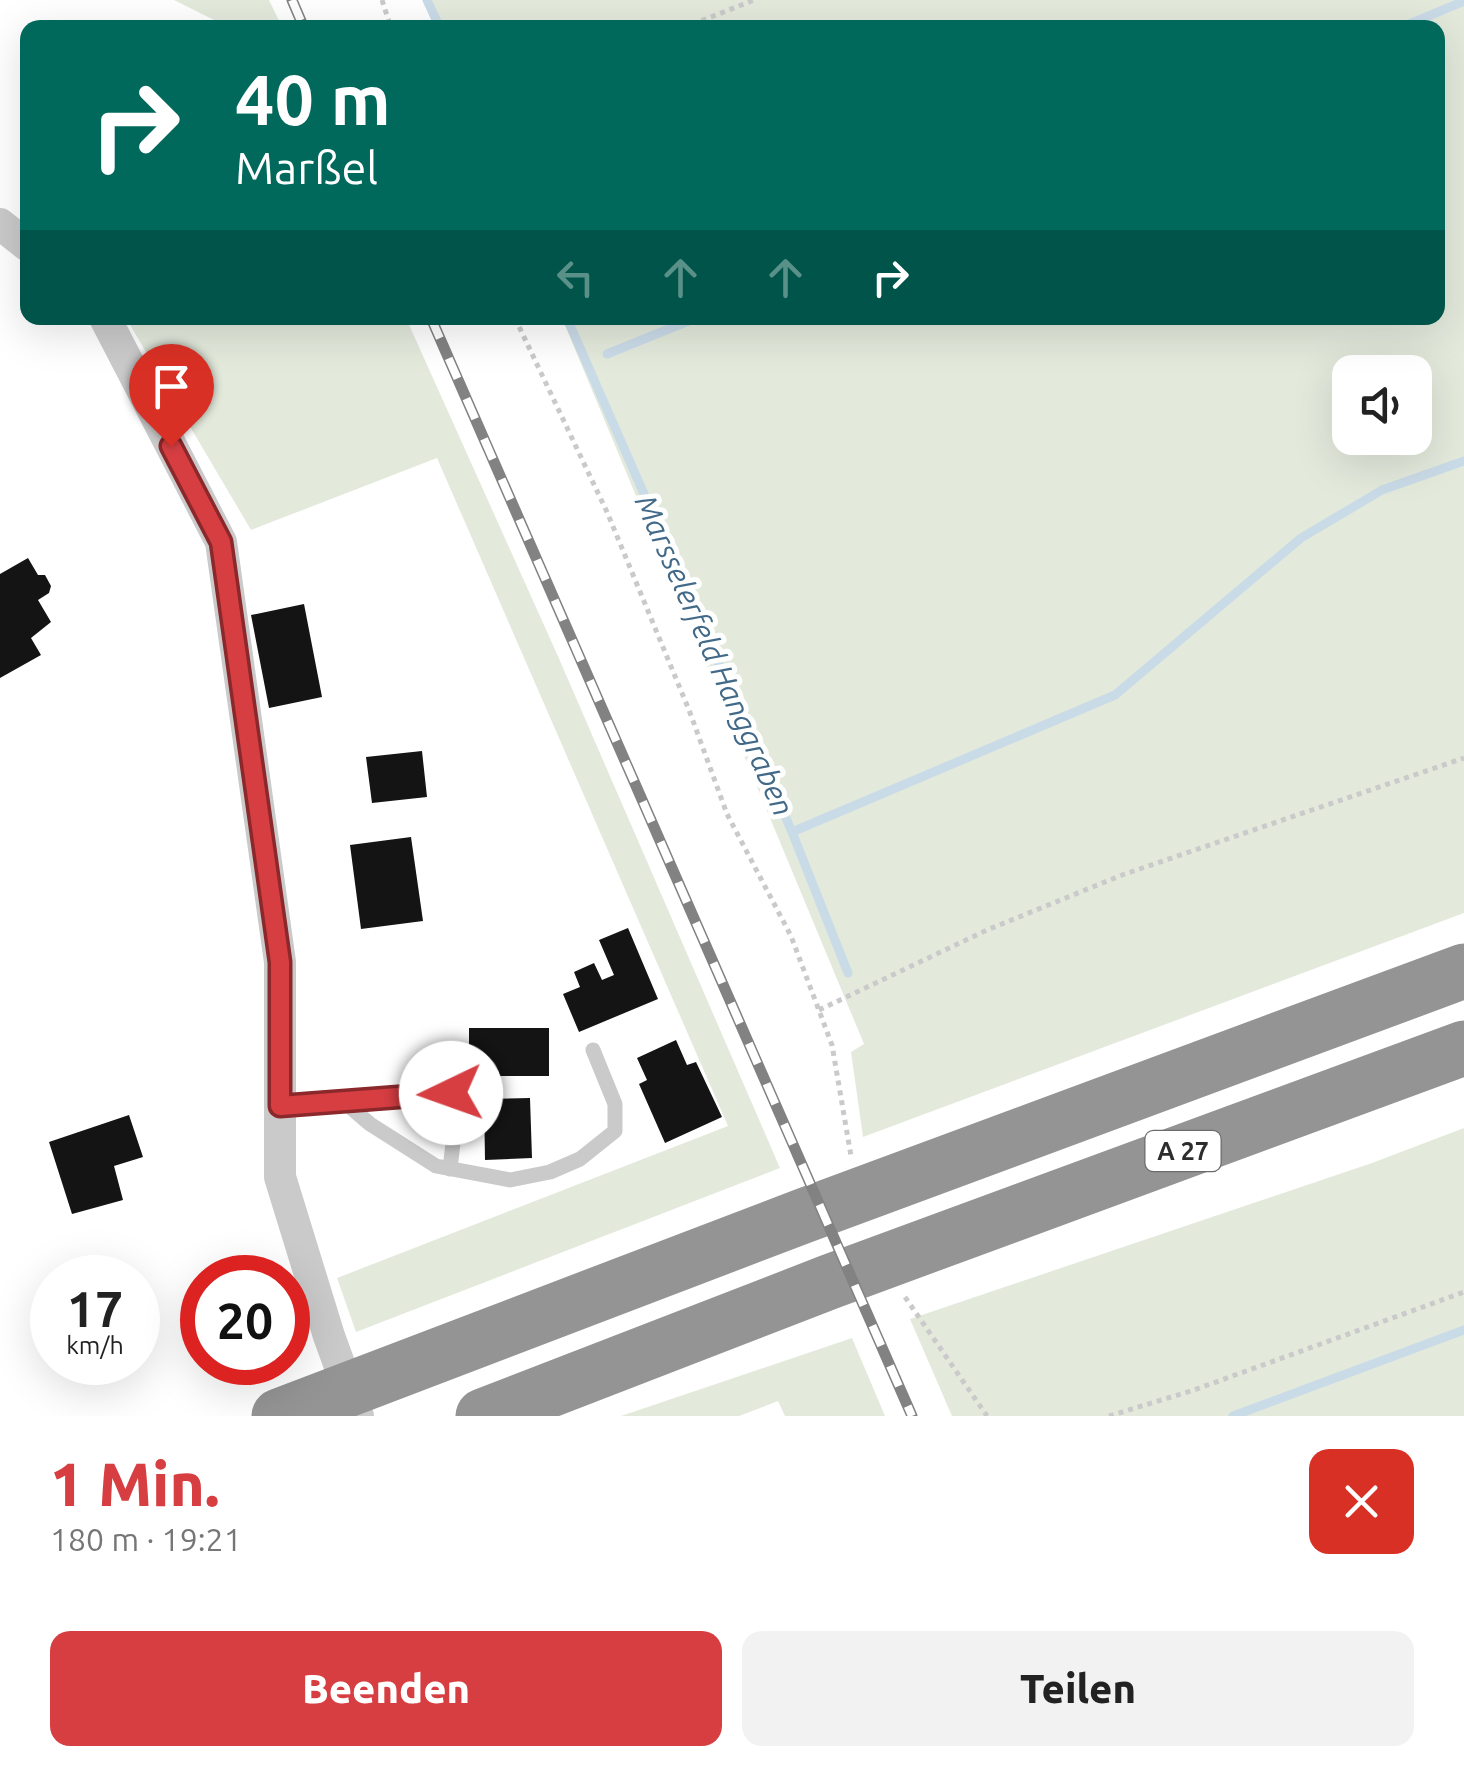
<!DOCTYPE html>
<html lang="de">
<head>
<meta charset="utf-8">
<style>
  body { margin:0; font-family:Ubuntu,sans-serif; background:#f2f2f2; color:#222; height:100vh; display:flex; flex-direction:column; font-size:38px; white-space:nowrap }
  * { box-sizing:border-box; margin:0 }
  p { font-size:32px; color:#767676 }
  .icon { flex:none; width:55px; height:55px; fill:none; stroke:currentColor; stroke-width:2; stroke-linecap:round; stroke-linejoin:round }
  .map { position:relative; height:1416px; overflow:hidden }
  .drawer { display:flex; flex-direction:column; background:#fff; flex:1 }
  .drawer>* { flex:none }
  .banner { position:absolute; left:20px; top:20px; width:1425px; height:305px; border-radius:20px; box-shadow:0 10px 40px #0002; background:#00695c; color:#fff; overflow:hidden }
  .tools { position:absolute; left:1332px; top:355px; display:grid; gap:20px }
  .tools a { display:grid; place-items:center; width:100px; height:100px; border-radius:20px; background:#fff; box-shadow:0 10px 40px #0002; font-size:50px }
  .speed { position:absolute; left:30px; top:1255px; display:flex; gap:20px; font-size:50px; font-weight:700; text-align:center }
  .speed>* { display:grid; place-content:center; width:130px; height:130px; border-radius:50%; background:#fff; box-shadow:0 10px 40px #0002; line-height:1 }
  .speed small { font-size:25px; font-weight:400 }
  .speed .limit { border:15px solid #d22; background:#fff; color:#111 }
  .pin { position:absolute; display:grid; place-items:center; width:85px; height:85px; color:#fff; margin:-102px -42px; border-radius:50% 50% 50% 0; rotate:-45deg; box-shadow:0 0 10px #0007 }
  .pin .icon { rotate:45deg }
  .me { position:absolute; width:110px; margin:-55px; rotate:267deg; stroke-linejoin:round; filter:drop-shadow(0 0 8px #0008) }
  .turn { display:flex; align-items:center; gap:35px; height:210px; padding:0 50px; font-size:45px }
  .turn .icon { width:130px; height:130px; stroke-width:2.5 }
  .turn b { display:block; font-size:70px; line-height:85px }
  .lanes { display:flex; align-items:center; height:95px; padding:0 50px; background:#0003; justify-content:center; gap:50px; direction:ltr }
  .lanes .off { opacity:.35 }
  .round { display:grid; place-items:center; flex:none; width:105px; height:105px; border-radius:20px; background:#f2f2f2 }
  .headline { display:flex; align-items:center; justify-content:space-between; height:170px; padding:0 50px }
  h1 { font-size:60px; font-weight:800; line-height:75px; color:#d63e42 }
  .cta { display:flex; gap:20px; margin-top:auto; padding:20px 50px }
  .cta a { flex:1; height:115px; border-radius:20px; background:#d63e42; color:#fff; font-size:40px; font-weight:800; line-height:115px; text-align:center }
  .cta a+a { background:#f2f2f2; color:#222 }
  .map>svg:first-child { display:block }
  .green { fill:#e3eadc; fill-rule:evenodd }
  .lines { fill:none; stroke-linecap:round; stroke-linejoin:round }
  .stream { stroke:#cadbe8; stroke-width:9 }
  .building { fill:#141414 }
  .path { stroke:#cacaca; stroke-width:5; stroke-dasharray:5 5; stroke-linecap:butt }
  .lane { stroke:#cacaca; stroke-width:15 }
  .street { stroke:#cacaca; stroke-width:32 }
  .highway { stroke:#949494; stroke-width:55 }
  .rail-casing { stroke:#828282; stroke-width:11 }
  .rail { stroke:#fff; stroke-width:8; stroke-dasharray:22; stroke-linecap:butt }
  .route-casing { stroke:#8b282b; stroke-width:25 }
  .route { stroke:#d63e42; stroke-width:18 }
  .labels { text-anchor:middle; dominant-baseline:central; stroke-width:10; stroke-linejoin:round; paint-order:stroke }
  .shield { fill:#fff; stroke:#6c6c6c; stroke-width:2.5 }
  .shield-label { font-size:25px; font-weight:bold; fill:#2d2d2d }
  .water-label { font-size:30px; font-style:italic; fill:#426a88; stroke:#fff }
</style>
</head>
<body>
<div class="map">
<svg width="1464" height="1416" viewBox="0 0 1464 1416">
  <rect width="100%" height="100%" fill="#fff"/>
  <path class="green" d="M174 0H269L282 27H228Z
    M431 0H1464V913L863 1137 851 1052 864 1044 562 318H1438V28H442ZM1350 372H1415V438H1350Z
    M126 318H406L557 654 780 1168 356 1332 337 1278 728 1126 437 458 251 530Z
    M1464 1128V1416H952L910 1319 1372 1163Z
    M852 1338 885 1416H785L778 1401 739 1416H621Z"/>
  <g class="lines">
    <path class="stream" d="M427 0 440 28
      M1400 28 1464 1
      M567 318 792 832 1115 695 1301 538 1382 490 1464 461
      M607 354 696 318
      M792 832 848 973
      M1233 1416 1464 1330"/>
  </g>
  <path class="building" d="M28 558 38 575H45L51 586 49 593 38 600 51 622 31 638 41 655 0 678V574Z
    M304 604 322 697 269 708 251 615Z
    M422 751 427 797 372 803 366 757Z
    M411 837 423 921 361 929 350 845Z
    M628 928 658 999 579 1032 563 994 580 987 574 972 594 963 602 980 614 975 599 940Z
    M469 1028H549V1076H469Z
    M676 1040 687 1065 696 1062 722 1117 665 1143 639 1084 647 1080 637 1058Z
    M530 1098 532 1158 485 1160 484 1099Z
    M129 1115 143 1157 114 1166 123 1200 72 1214 49 1142Z"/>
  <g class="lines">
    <path class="path" d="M382 0 391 28
      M683 28 754 0
      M515 318 607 512 689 710 727 814 791 936 832 1045 851 1156
      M819 1010 987 930 1122 875 1464 758
      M905 1297 987 1416
      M1109 1416 1194 1390 1464 1292"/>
    <path class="lane" d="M341 1099 370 1124 436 1166 510 1180 550 1172 580 1159 615 1131V1104L593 1050
      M280 1106 451 1093 457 1108 450 1169"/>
    <path class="street" d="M0 224 28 246
      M105 318 221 542 280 962V1177L329 1336 358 1416"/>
    <path class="highway" d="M279 1416 803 1216 1464 971
      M483 1416 829 1282 1464 1048"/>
    <defs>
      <path id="rail" d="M292 0 304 28
        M431 318 912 1416"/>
    </defs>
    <use href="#rail" class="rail-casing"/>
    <use href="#rail" class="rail"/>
  </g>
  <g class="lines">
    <defs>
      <path id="route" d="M171 446 221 542 280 962V1106L451 1093"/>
    </defs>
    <use href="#route" class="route-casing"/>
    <use href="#route" class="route"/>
  </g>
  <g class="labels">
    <rect class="shield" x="1145.5" y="1131" width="75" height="40" rx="8"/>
    <g class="shield-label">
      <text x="1183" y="1151">A 27</text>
    </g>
    <g class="water-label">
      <text transform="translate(715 655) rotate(66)">Marsselerfeld Hanggraben</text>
    </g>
  </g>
</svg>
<div class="tools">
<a><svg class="icon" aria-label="sound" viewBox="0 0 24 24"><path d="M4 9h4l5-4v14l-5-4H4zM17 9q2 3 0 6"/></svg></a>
</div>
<div class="speed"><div>17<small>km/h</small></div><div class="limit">20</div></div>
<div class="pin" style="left:171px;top:446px;background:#d93025"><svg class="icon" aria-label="arrive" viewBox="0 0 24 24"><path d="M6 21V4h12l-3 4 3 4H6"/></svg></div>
<svg class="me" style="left:451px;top:1093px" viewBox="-20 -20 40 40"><circle r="19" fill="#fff"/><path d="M0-13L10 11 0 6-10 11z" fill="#d63e42"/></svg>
<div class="banner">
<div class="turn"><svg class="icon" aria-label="right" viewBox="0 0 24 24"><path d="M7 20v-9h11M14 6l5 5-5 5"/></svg><div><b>40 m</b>Marßel</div></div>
<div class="lanes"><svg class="icon off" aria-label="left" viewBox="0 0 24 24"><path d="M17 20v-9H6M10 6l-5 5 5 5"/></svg><svg class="icon off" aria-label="ahead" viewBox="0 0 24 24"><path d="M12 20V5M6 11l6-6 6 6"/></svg><svg class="icon off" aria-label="ahead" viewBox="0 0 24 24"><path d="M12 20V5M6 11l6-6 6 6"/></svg><svg class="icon" aria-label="right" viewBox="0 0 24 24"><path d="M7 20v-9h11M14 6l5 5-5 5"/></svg></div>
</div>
</div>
<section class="drawer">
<div class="headline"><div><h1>1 Min.</h1><p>180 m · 19:21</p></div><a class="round" style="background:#d93025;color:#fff"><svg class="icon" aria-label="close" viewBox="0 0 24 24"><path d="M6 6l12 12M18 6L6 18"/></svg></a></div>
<div class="cta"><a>Beenden</a><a>Teilen</a></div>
</section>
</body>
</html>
